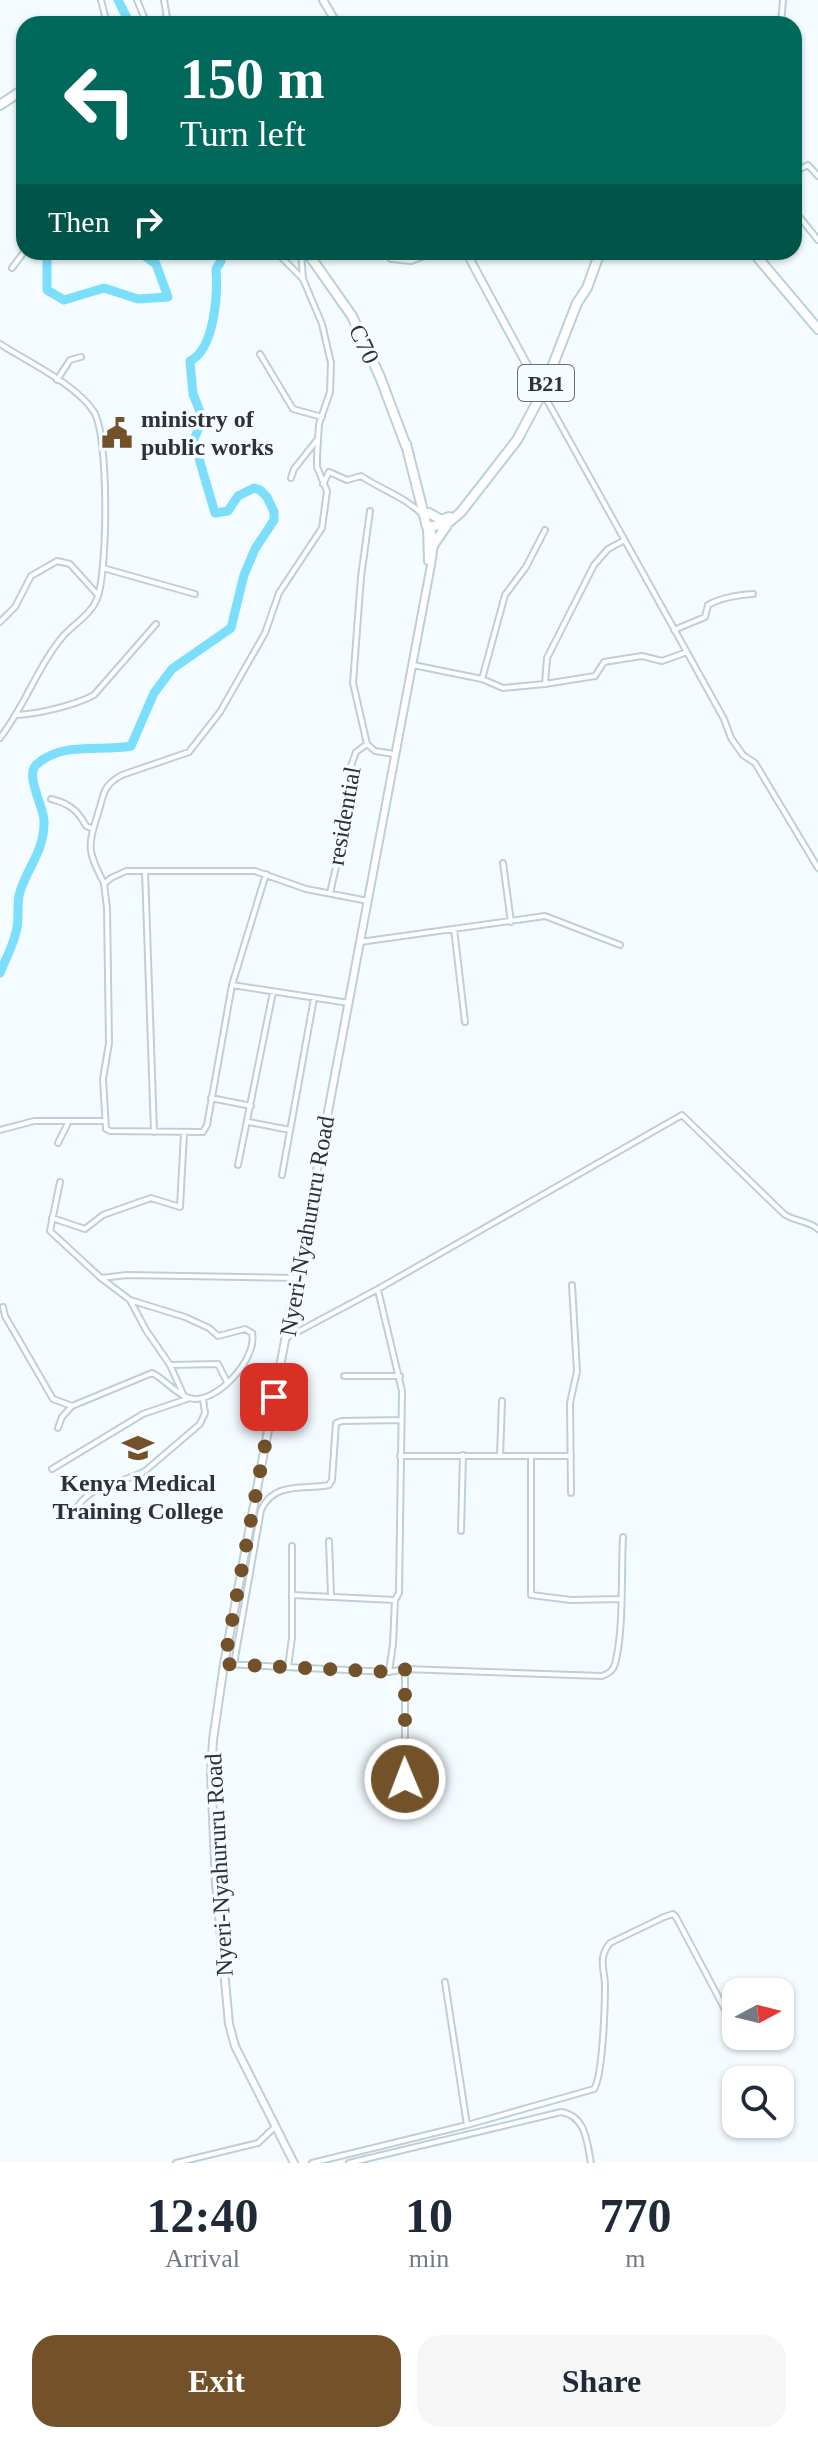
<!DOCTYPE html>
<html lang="en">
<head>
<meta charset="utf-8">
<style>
  body { margin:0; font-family:"Times New Roman",serif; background:#f6f6f7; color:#1f2937; height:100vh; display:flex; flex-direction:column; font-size:30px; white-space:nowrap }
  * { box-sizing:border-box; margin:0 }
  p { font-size:26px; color:#747a83 }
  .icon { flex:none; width:44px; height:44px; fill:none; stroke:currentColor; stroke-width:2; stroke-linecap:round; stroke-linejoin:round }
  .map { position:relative; height:2163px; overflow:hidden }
  .sheet { display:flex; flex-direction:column; background:#fff; flex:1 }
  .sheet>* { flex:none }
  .top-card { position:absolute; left:16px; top:16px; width:786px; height:244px; border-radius:24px; box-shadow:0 2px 6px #0004; background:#00695c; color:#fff; overflow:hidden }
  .needle { width:52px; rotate:83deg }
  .buttons { position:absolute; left:722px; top:1978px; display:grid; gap:16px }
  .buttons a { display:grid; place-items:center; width:72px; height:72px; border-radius:16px; background:#fff; box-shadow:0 2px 6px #0004; font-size:40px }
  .pin { position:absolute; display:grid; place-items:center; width:68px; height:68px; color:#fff; margin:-34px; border-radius:16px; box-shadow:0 4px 12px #0006 }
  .me { position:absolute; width:88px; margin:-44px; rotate:359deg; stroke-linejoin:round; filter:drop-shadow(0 0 6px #0008) }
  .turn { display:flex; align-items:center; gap:28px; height:168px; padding:0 32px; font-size:36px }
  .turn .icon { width:104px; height:104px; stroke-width:2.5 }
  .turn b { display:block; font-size:56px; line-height:68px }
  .then { display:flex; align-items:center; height:76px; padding:0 32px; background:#0003; gap:16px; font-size:30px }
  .eta { display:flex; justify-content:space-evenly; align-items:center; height:136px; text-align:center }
  .eta b { font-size:48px; font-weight:600; line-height:56px }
  .action { display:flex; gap:16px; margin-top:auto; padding:16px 32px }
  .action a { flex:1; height:92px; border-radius:24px; background:#735129; color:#fff; font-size:32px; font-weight:600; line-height:92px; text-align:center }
  .action a+a { background:#f6f6f7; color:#1f2937 }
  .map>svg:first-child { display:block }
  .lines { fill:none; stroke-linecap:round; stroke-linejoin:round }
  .river { stroke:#7bdefa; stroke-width:9 }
  .street-casing { stroke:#bdd0d7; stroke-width:8 }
  .secondary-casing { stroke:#bdd0d7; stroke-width:10 }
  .highway-casing { stroke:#bdd0d7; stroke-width:12 }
  .street { stroke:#fff; stroke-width:4 }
  .secondary { stroke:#fff; stroke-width:6 }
  .highway { stroke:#fff; stroke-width:8 }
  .route { stroke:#735129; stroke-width:14; stroke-dasharray:0 25.2 }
  .labels { text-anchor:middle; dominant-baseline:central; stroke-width:7; stroke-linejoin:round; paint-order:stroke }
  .shield { fill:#f4fcff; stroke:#686f72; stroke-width:2 }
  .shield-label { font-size:22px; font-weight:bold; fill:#2c3336 }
  .street-label { font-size:24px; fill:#2c3336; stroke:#f4fcff }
  .poi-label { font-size:24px; font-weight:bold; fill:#2c3336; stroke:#f4fcff; text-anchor:start }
</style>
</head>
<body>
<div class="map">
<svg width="818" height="2163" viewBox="0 0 818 2163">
  <rect width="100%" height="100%" fill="#f4fcff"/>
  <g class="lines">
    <path class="river" d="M118 0 130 24
      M47 252V290L64 300 104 288 138 299 168 297 156 264 139 252
      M0 973C6 958 15 942 17 927 19 917 17 906 19 896 24 871 45 853 44 821 44 806 24 775 37 764 64 741 100 752 131 746L154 693 172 669 231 628 244 575 255 549 274 520V512L267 497 260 490 254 488 238 496 228 511 215 513 195 445 194 439 203 419 193 394 190 361C215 349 218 292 216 269L221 261 218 252"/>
    <defs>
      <path id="street" d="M101 0 107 24
        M137 0 147 24
        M164 0 168 24
        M781 24 783 0
        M794 172 808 165 818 176
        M794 210 818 240
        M276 252 302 278
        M391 259 411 261 436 252
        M12 268 24 252
        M0 344C28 362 76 384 94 412 109 436 108 571 97 599 91 614 75 623 64 635 38 665 25 706 0 738
        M260 354 293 409 322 417
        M57 380 70 360 81 357
        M544 395 683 645 724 719 731 738 743 755 755 763 818 868
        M291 478 294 469 317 440
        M323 484 329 472 347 480 361 476C382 490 405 497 423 515
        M370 511 361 577 353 683 367 744 375 751 394 754
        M103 568 195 594
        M0 622 15 607 31 576 57 561 70 564 97 594
        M674 630 705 617 708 605C722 597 738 595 753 594
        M413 665 482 679 503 688 545 684 547 658 594 565 608 549 623 541
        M482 679 505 595 526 567 545 530
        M545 684 595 676 604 662 642 656 662 661 687 652
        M17 715C38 714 76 705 94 695L156 624
        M51 799C68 803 78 810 86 826L91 828
        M503 863 511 922
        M145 871 154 1132
        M104 883C86 849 88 846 99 810 104 794 103 785 122 775L189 752 192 748 220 712 265 633 279 593 322 528 327 491 317 467V456L319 424 330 392 331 363 322 324 303 279 301 252
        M330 893 344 832 351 766 356 752 367 744
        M454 929 465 1022
        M360 942 545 916 620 945
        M232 985 266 874
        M349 1003 232 985 207 1125 203 1132 110 1131 106 1129 103 1079 109 1043 107 908 104 884 111 878 126 871H255L306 889 368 901
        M211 1098 251 1106
        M249 1122 290 1130
        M0 1130 34 1121H105
        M58 1143 68 1123
        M238 1165 273 992
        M282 1175 314 998
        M52 1218 85 1229 103 1215 151 1198 180 1207 184 1133
        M101 1278 127 1275 297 1278
        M378 1290 402 1391 399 1593 395 1600
        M130 1300 146 1330 170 1365 183 1394
        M3 1307 5 1316 53 1399 72 1406
        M286 1338 378 1289 682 1115 784 1214C795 1222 808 1220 818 1229
        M170 1365 218 1364 227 1382
        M344 1376H400
        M58 1428 62 1417 72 1406 152 1373C165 1379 175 1394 189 1398 216 1406 258 1358 252 1333L245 1329 218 1336 209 1328 185 1317 130 1300 101 1278 50 1231 60 1182
        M400 1456H571
        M500 1456 502 1401
        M531 1457V1595L571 1600 621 1599
        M52 1469 143 1414 187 1399
        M571 1493 570 1403 577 1371 572 1285
        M74 1513C88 1483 120 1485 145 1471L200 1424 205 1413 203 1399
        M461 1531 463 1455
        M329 1541 331 1595
        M292 1595 395 1600 393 1644 389 1672
        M224 1664 389 1672 405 1669 602 1676C609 1673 613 1671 615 1664 624 1631 621 1573 623 1537
        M234 1664 261 1510C274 1481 304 1490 329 1485L332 1480 336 1423 342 1421 401 1420
        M288 1667 292 1638V1546
        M405 1669V1779
        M467 2125 594 2089C603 2076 605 2003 605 1984 604 1967 598 1958 610 1943L664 1917 673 1914 676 1917 730 2019
        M176 2163 258 2143 276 2126
        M312 2163 467 2125 445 1982
        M349 2163 561 2112C586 2116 587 2142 591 2163"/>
      <path id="secondary" d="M323 0 337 24
        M466 252 542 393
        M427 527 428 561
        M294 2163 235 2046 229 2024 216 1883 211 1774 213 1740 224 1664 431 565 434 544 431 527"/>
      <path id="highway" d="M0 105 24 89
        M307 252 352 316 380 377 406 446
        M753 252 818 329
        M406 444 427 527 447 524 461 512 517 440 542 393 577 303 587 288 600 252
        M429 513 441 520 449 517
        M434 544 447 525"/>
    </defs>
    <use href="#street" class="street-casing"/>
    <use href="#secondary" class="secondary-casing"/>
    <use href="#highway" class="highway-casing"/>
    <use href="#street" class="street"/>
    <use href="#secondary" class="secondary"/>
    <use href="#highway" class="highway"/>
  </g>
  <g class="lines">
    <path class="route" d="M274 1397 224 1664 389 1672 405 1669V1779"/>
  </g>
  <defs>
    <symbol id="civic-bare" viewBox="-9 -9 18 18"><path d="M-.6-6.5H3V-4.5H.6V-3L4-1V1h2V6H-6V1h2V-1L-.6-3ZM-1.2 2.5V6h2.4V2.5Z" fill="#735129" stroke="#f4fcff" stroke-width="2.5" paint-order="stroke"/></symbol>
    <symbol id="university-bare" viewBox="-9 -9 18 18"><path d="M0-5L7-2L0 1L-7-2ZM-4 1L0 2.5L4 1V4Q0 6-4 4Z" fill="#735129" stroke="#f4fcff" stroke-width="2.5" paint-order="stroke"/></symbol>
  </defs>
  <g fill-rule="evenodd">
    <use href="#civic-bare" x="95" y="411" width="44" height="44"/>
    <use href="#university-bare" x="116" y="1426" width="44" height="44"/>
  </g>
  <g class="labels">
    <rect class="shield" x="518" y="365" width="56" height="36" rx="6"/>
    <g class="shield-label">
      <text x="546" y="383">B21</text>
    </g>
    <g class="street-label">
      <text transform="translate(364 344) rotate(65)">C70</text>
      <text transform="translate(344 816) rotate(-80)">residential</text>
      <text transform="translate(307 1226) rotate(-80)">Nyeri-Nyahururu Road</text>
      <text transform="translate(219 1865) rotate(-93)">Nyeri-Nyahururu Road</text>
    </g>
    <g class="poi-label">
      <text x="141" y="419">ministry of<tspan x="141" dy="28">public works</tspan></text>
      <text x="138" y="1483" text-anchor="middle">Kenya Medical<tspan x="138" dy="28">Training College</tspan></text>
    </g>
  </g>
</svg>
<div class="buttons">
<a><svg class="needle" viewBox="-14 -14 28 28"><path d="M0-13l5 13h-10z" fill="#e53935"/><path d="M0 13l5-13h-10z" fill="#747a83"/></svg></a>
<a><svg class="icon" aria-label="search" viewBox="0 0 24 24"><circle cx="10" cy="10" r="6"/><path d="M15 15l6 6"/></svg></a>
</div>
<div class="pin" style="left:274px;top:1397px;background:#d93025"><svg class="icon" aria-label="arrive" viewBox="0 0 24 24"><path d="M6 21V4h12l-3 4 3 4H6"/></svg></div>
<svg class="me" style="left:405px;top:1779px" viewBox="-20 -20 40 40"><circle r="17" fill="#735129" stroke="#fff" stroke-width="3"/><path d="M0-11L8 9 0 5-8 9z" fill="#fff"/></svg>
<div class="top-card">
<div class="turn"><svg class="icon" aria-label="left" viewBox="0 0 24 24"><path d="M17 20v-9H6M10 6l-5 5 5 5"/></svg><div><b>150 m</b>Turn left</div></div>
<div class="then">Then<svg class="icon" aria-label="right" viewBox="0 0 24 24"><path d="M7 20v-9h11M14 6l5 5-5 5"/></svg></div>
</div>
</div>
<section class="sheet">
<div class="eta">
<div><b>12:40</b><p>Arrival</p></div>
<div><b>10</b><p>min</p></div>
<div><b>770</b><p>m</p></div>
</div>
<div class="action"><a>Exit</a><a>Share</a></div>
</section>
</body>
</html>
